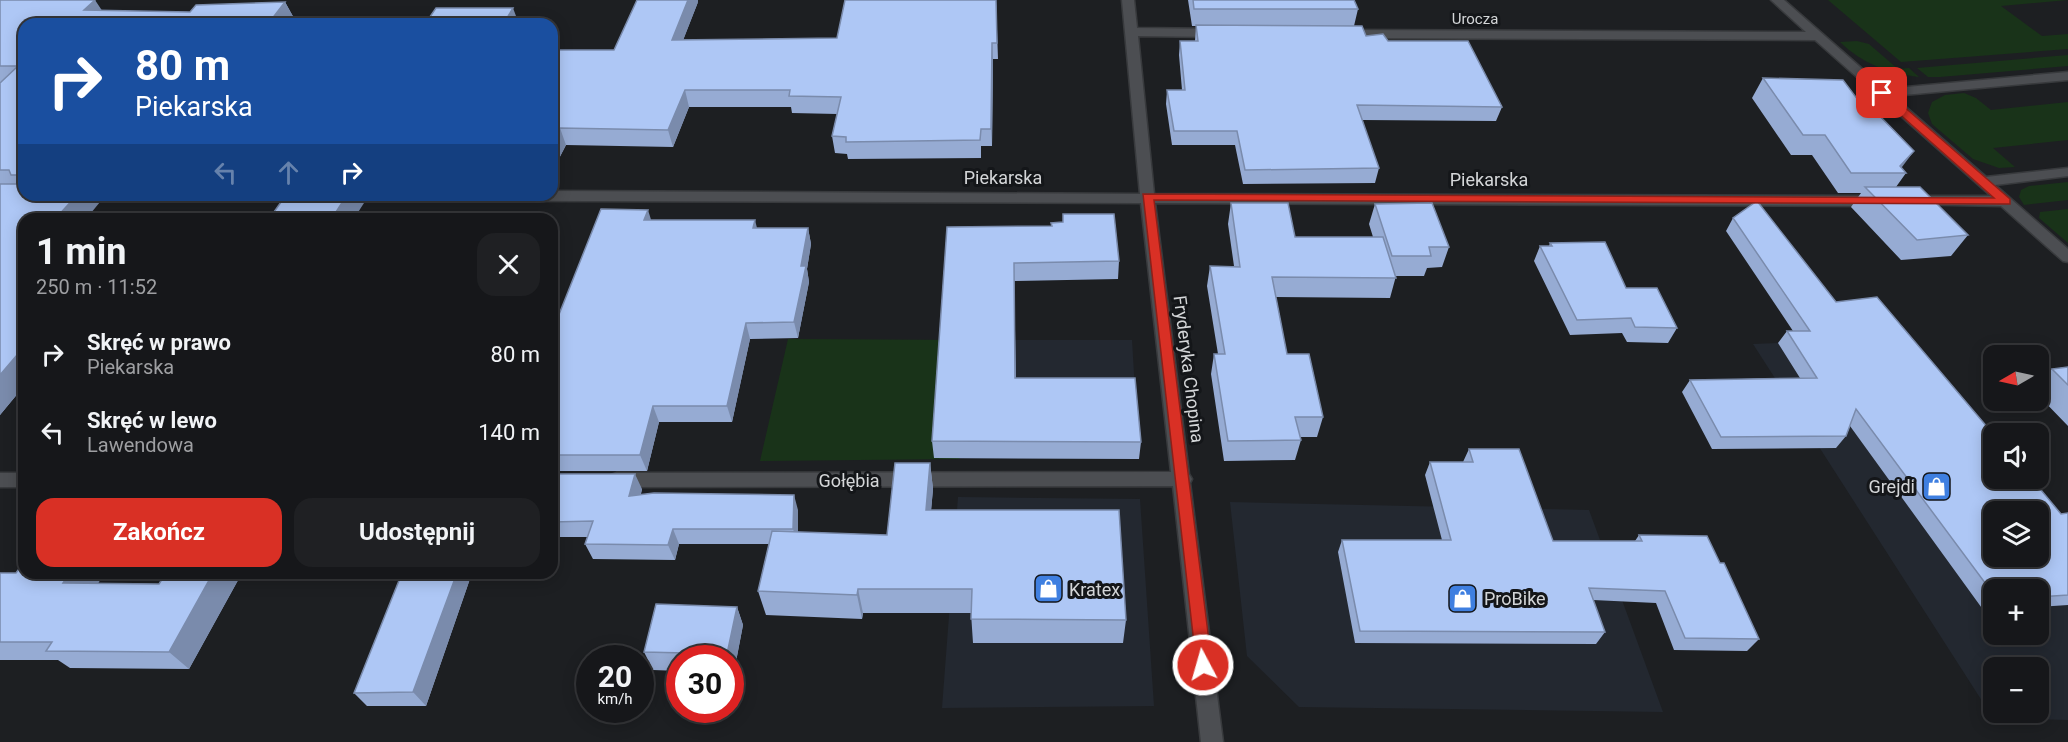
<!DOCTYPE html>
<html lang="pl">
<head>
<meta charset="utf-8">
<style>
  body { margin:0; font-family:Roboto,sans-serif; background:#1f2023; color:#f1f3f6; height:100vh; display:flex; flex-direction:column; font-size:22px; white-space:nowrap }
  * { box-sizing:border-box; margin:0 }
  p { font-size:20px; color:#9e9fa2 }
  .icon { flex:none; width:33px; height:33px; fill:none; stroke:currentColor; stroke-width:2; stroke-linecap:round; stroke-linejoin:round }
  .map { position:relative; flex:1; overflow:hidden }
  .details { position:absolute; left:18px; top:213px; width:540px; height:366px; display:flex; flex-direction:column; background:#16171a; border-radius:18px; box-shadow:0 3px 15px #0003,0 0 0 2px #353639 }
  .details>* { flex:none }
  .banner { position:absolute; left:18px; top:18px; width:540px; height:183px; border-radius:18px; box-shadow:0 3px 15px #0003,0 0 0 2px #353639; background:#1a4fa0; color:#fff; overflow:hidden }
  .needle { width:39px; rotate:261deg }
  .controls { position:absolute; left:1983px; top:345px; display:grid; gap:12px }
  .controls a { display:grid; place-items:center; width:66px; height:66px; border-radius:12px; background:#16171a; box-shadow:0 3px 15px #0003,0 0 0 2px #353639; font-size:30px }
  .speed { position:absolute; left:576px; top:645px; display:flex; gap:12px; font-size:30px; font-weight:700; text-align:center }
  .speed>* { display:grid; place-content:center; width:78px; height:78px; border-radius:50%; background:#16171a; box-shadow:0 3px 15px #0003,0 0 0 2px #353639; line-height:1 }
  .speed small { font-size:15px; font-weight:400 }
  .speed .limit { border:9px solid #d22; background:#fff; color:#111 }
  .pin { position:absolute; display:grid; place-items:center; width:51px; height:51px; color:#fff; margin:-26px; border-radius:12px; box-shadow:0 3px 9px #0006 }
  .me { position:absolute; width:66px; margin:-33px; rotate:354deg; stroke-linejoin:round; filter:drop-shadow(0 0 4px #0008) }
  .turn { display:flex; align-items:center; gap:21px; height:126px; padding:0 18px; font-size:27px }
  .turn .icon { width:78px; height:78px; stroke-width:2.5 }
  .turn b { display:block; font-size:42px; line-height:51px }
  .lanes { display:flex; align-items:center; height:57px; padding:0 18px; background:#0003; justify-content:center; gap:30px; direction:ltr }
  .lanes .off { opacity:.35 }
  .round { display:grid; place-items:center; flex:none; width:63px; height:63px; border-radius:18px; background:#1f2023 }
  .head { display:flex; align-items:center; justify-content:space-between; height:102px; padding:0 18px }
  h1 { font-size:36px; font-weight:700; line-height:45px }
  .button { display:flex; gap:12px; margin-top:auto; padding:12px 18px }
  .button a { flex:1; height:69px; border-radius:18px; background:#d93025; color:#fff; font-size:24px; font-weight:700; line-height:69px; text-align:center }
  .button a+a { background:#1f2023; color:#f1f3f6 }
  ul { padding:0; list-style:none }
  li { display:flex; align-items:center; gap:18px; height:78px; padding:0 18px }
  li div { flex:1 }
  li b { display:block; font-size:22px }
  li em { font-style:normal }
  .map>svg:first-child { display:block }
  .built { fill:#232830; fill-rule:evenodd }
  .green { fill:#193319 }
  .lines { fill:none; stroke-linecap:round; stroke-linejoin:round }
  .minor-casing { stroke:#383a3d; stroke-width:3 }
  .minor { fill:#4c4e52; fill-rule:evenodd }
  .wall { fill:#96abd3 }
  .shaded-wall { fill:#7a8bac }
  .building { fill:#aec7f5; stroke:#7a8bac; stroke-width:1.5; fill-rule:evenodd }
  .route { fill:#d93025; stroke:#8d1f18; stroke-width:1.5 }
  .labels { text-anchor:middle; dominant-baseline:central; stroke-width:6; stroke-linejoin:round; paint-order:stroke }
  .far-street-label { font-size:15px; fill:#d4d6d8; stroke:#141619 }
  .street-label { font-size:18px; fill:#d4d6d8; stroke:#141619 }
  .poi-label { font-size:18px; fill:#d4d6d8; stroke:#141619; text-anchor:start }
</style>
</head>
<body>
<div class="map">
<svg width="2068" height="742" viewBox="0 0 2068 742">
  <rect width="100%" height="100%" fill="#1d1f22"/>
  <path class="built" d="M966 340H1132L1139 459H959Z
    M1778 343 1994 478V556H2038L2068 550V720L1993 718 1753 344ZM1994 590H2038V634H1994ZM1994 668H2038V712H1994Z
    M958 497 1140 499 1154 706 942 708Z
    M1230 502 1589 510 1663 712 1299 707 1247 656Z"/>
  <path class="green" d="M1828 0H2068L2001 6 2042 36 2068 34V49L1901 62Z
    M1857 41 1869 44 1898 69 1909 68 1919 77C1888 73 1863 64 1840 42Z
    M2068 55V66L1940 77H1928L1917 68Z
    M1964 93 1976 98 1991 110 2068 102V140L1993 148 2015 167 1999 168 1973 159 1932 124 1928 113 1932 102 1945 95Z
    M2068 182V200L2024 205 2019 197 2021 190 2029 186Z
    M2068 209V243L2039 218 2040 212Z
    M788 339 966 340 959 459 760 461Z"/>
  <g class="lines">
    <defs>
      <path id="minor" d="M1122 0H1134L1137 28 1217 29 1223 33 1217 37 1138 36 1154 194 1878 196 1885 201 1878 206 1155 203 1189 474 1192 479 1190 483 1223 742H1201L1173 486 617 487 611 485 608 480 611 475 617 473 1171 472 1141 203 338 200 331 195H552V191L1140 194Z
        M1771 0H1784L1885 89 2068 72V80L1893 96 1986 177 2068 168V176L1995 185 2068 249V262L2063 261 2001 206 1908 204 1906 201 1908 198 1913 196H1991L1815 40 1345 38 1339 34 1345 30 1806 32Z
        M67 195H313L306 200H74Z
        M0 473H24V487H0Z"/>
    </defs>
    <use href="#minor" class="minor-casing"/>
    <use href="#minor" class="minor"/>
  </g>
  <path class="wall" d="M0 0 102 11 190 12 285 2 295 20 291 24H24V195H95L100 202 24 219V386L0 415Z
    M996 0 998 59H993L992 146H981V158L848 159 847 154 835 153 832 136 837 114 792 113 791 107H689L673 147 566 145 552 172V50H614L698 2 683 40 837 38Z
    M1188 0H1354L1358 9 1354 26 1366 36 1388 41 1502 107 1496 121 1362 120 1379 168 1375 183 1243 184 1235 145H1172L1166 104 1167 90H1182L1179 55 1180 41H1195L1196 26H1192Z
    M1763 78 1901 168 1906 173 1896 187 1968 235 1951 256 1901 260 1851 207 1861 193H1838L1812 155H1791L1752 98Z
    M1231 203 1295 237H1373L1369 224 1375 204 1449 247 1442 267 1427 268 1424 276H1396L1390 298 1276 297 1287 354 1323 417 1317 437H1300L1301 440 1295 460 1224 461 1211 374 1214 354H1218L1207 286 1210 266H1234L1228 224Z
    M1733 218 1836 302 2061 514 2068 513V605L2038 607V590H1994V610L1984 611 1850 426 1846 436 1836 448 1712 449 1682 392 1690 380 1800 378 1778 343 1787 331H1793L1726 231Z
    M651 220 757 228H808L811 244 807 269 809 282 798 338 750 339 732 422H659L647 471H552V332Z
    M1051 226 1119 261 1118 279 1014 281 1016 378 1141 442 1139 459 934 458 932 441 947 227Z
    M1550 243 1626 288 1677 328 1668 343 1627 342 1622 333 1570 335 1534 261 1540 246H1549Z
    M2068 367V426L2038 395V382L2052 369Z
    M1469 449 1553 541H1635L1639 535 1759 639 1747 651 1674 650 1656 603 1593 600 1605 632 1596 644 1355 643 1338 552 1342 540H1442L1425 475 1430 462H1463Z
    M930 463 933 489 931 510 1126 620 1123 643H973L971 613H863L862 619 766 615 758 591 769 544H679L675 560 593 559 585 544 588 537H552V474L642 489 641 494 798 510V532L887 535Z
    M0 573H105L98 583 159 584 166 573H303H242L189 669 70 668 58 660H0Z
    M402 573H472L426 706H367L354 693Z
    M737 607 743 625 734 672H730V658H680V671L653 670 644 652Z"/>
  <path class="shaded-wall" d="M95 0 107 18 84 10Z
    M688 0H698V2L677 56 672 40Z
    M285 2 295 20 291 24H268Z
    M513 8 519 24 507 18Z
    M992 43 993 59 992 146 991 129Z
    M685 90 689 107 673 147 668 130Z
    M560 128 566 145 552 172V142Z
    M1914 151 1899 171 1900 166Z
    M77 195H95L100 202 86 219H55Z
    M347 195H360L364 203 355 217 356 219H340L336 212Z
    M648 210 653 226 644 220Z
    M755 220 759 236 753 228Z
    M808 228 811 244 807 269 809 282 798 338 794 322 801 266Z
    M746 323 750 339 732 422 727 406Z
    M23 348 24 349V386L0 415V375Z
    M653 406 659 422 647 471 640 455Z
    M930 463 933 489 929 535 926 510Z
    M635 474 642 489 636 511 629 496Z
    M794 495 798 510V544L793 529Z
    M673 529 679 544 675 560 668 545Z
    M70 573H105L86 601 63 583Z
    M213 573H242L189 669 169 652Z
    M457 573H472L426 706 413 692Z
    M858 589 863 613 862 619 857 595Z
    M737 607 743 625 734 672 730 663V658H729L727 654Z"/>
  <path class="building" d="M0 0H95L84 10 190 12 196 5 285 2 268 24H24V175H11L9 170H0V83L18 66H0Z
    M637 0H688L672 40 837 38 845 0H996L997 43H992L991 129H981L980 140 846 142V137L832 136 841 97 789 96 790 90H685L668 130 560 128 552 142V50H614Z
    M1193 0H1354L1358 9H1194Z
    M436 8H513L507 18 526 19 523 24H425Z
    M1196 25 1362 26 1366 36 1383 34 1388 41H1468L1502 107 1357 105 1379 168 1245 170 1237 131H1174L1167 90H1185L1180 41H1198Z
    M1763 78 1843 80 1858 100 1868 104 1914 151 1900 166 1906 173H1851L1825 135H1803Z
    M0 184H24V195H77L55 219H24V348H23L0 375Z
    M1865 187H1920L1968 235 1917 240Z
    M286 195H347L336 212H352L348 219H269Z
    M1757 201 1836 302 1877 297 1994 435V478H2031L2061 514 2068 513V595L2038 597V590H1994V595L1856 409 1846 436 1721 437 1690 380 1817 378 1787 331H1810L1733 218ZM1994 512H2038V556H1994Z
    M1231 203H1288L1295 237H1383L1396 278 1272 277 1287 354H1309L1323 417H1295L1301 440 1228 441 1214 354H1225L1210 266 1240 267Z
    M1432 203 1449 247H1429L1431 256H1392L1375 204Z
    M601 209 648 210 644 220H755L753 228H808L801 266H806L794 322 746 323 727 406H653L640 455H552V332Z
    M1063 214H1114L1119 261 1014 263 1015 378H1135L1141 442 932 441 947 227 1052 226 1051 223 1063 222Z
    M1605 242 1626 288H1657L1677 328 1635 327 1631 318 1577 320 1540 246H1552L1550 243Z
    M2068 367V385L2052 369Z
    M1469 449H1519L1553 541H1642L1639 535 1707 536 1720 563H1724L1759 639 1685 638 1665 591 1589 588 1605 632 1360 631 1342 540H1451L1430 462H1473Z
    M895 463H930L926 510H1119L1126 620 971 619 972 589H858L857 595 758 591 772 531 887 535Z
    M552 474H635L629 496 654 493 794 495 793 529H673L668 545 585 544 593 521 552 522Z
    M24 562V573H70L63 583 159 584 166 573H213L169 652 46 651 52 642H0V573H16Z
    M402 573H457L413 692 354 693Z
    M656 604 737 607 727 654 644 652Z"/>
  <path class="route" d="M1878 91H1886L2010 199V204L1154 200 1212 665 1209 670 1203 673 1197 670 1143 194 1994 198 1878 95Z"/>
  <defs>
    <symbol id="shop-square" viewBox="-11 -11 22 22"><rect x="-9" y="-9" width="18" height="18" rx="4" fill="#3f7fe0" stroke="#141619"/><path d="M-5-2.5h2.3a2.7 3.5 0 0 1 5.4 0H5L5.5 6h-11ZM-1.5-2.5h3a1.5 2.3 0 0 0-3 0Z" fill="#fff"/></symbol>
  </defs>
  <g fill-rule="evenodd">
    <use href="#shop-square" x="1920" y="470" width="33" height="33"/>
    <use href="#shop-square" x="1032" y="572" width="33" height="33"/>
    <use href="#shop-square" x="1446" y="582" width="33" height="33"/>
  </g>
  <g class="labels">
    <g class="far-street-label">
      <text x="1475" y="19">Urocza</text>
    </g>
    <g class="street-label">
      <text x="1003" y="177">Piekarska</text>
      <text x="1489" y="179">Piekarska</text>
      <text transform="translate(1189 369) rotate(83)">Fryderyka Chopina</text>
      <text x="849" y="480">Gołębia</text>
    </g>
    <g class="poi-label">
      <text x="1915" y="486" text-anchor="end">Grejdi</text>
      <text x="1069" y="589">Kratex</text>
      <text x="1484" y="598">ProBike</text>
    </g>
  </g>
</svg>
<div class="controls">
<a><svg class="needle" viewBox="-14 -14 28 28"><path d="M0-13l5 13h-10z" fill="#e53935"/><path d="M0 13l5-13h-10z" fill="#9e9fa2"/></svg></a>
<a><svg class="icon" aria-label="sound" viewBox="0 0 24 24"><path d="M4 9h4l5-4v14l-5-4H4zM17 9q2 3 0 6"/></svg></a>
<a><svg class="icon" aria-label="layers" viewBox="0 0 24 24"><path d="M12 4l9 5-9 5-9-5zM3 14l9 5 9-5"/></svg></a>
<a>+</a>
<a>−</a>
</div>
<div class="speed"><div>20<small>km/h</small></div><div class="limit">30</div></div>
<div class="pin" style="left:1882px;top:93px;background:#d93025"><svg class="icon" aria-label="arrive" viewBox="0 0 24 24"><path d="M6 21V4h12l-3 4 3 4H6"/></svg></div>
<svg class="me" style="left:1203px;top:665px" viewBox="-20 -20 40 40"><circle r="17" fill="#d93025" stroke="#fff" stroke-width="3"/><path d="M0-11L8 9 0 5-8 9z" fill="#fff"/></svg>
<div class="banner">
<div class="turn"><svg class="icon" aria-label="right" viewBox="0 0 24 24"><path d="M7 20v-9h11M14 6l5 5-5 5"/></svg><div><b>80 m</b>Piekarska</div></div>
<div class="lanes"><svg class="icon off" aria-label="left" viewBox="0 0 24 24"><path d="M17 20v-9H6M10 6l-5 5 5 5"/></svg><svg class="icon off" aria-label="ahead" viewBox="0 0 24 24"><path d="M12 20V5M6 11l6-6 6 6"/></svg><svg class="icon" aria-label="right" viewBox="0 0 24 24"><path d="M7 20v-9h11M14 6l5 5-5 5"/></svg></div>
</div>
<section class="details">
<div class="head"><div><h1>1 min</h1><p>250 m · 11:52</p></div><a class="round"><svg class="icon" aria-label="close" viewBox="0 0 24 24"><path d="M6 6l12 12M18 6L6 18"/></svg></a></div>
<ul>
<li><svg class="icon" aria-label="right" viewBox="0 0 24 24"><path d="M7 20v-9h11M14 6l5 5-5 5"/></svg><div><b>Skręć w prawo</b><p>Piekarska</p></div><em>80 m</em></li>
<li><svg class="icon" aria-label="left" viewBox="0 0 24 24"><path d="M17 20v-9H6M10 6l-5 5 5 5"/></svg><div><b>Skręć w lewo</b><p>Lawendowa</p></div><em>140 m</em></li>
</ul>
<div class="button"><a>Zakończ</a><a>Udostępnij</a></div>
</section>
</div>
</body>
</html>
